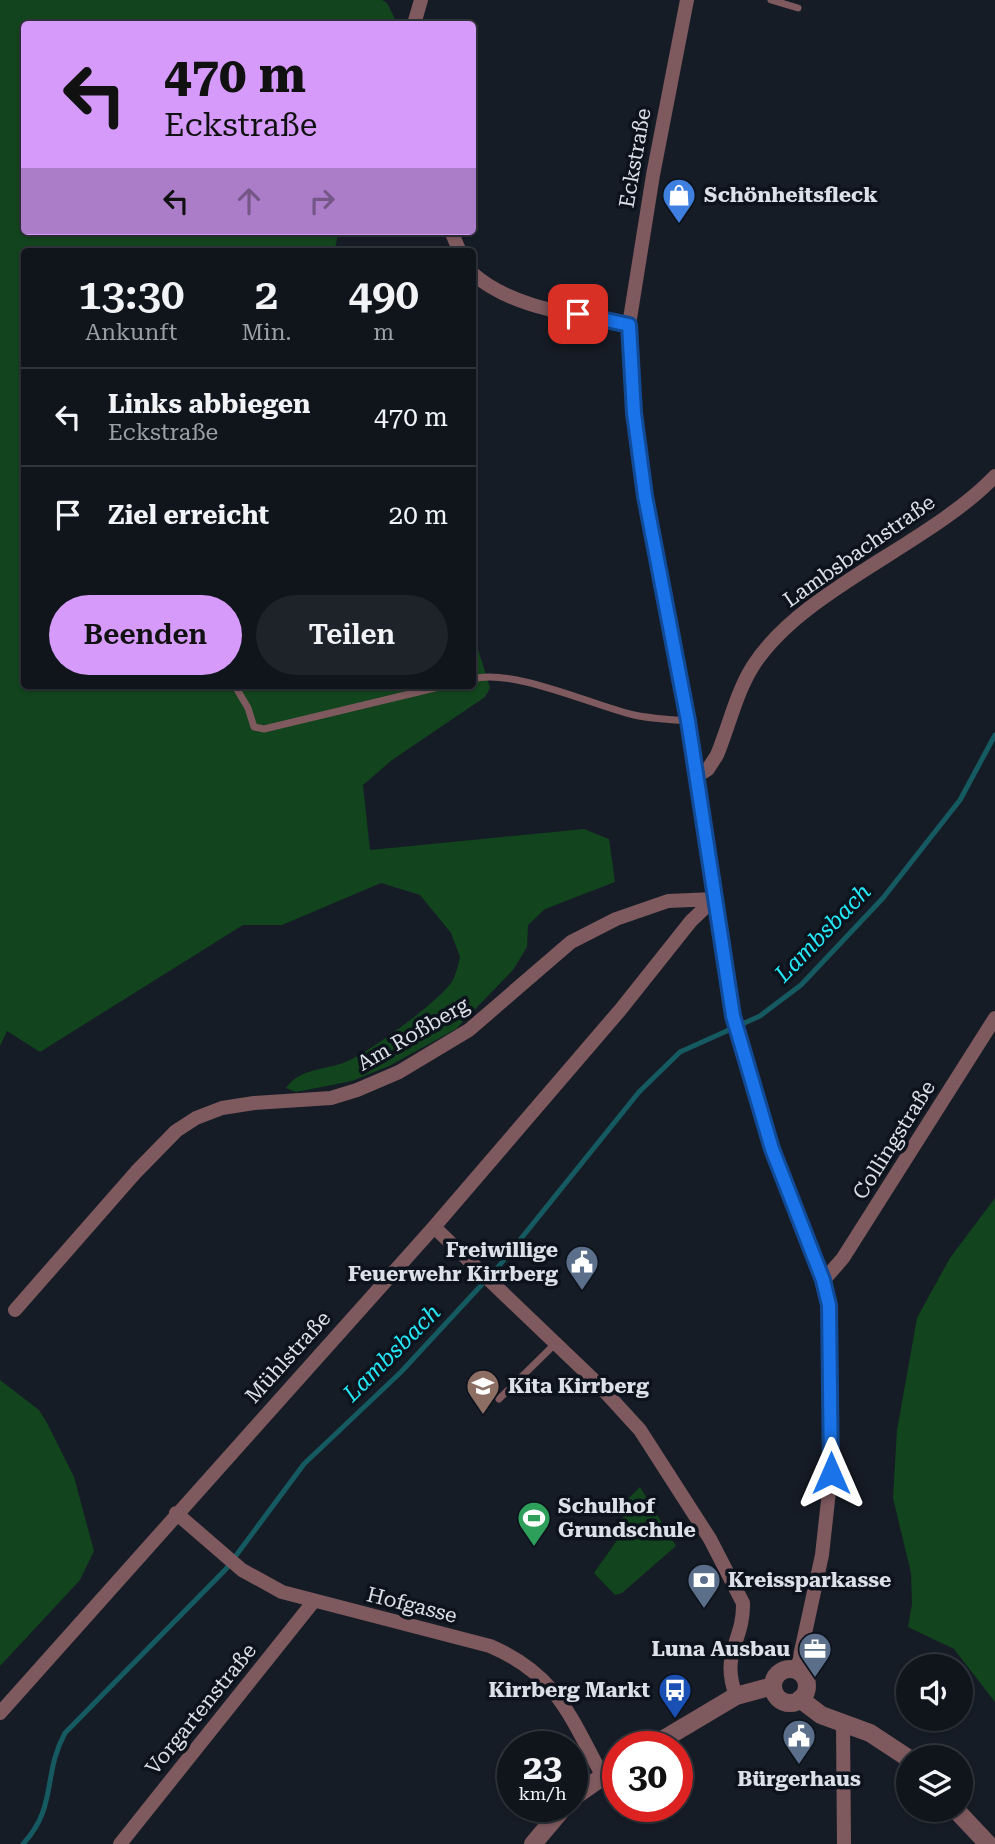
<!DOCTYPE html>
<html lang="de">
<head>
<meta charset="utf-8">
<style>
  body { margin:0; font-family:"Roboto Serif",serif; background:#1e2229; color:#f1f3f6; height:100vh; display:flex; flex-direction:column; font-size:26px; white-space:nowrap }
  * { box-sizing:border-box; margin:0 }
  p { font-size:23px; color:#9c9fa3 }
  .icon { flex:none; width:38px; height:38px; fill:none; stroke:currentColor; stroke-width:2; stroke-linecap:round; stroke-linejoin:round }
  .map { position:relative; flex:1; overflow:hidden }
  .panel { position:absolute; left:21px; top:248px; width:455px; height:441px; display:flex; flex-direction:column; background:#10151c; border-radius:7px; box-shadow:0 2px 5px #0004,0 0 0 2px #30343b }
  .panel>* { flex:none }
  .top-card { position:absolute; left:21px; top:21px; width:455px; height:214px; border-radius:7px; box-shadow:0 2px 5px #0004,0 0 0 2px #30343b; background:#d69bfa; color:#111; overflow:hidden }
  .controls { position:absolute; left:896px; top:1654px; display:grid; gap:14px }
  .controls a { display:grid; place-items:center; width:77px; height:77px; border-radius:50%; background:#10151c; box-shadow:0 2px 5px #0004,0 0 0 2px #30343b; font-size:35px }
  .speed { position:absolute; left:497px; top:1731px; display:flex; gap:14px; font-size:35px; font-weight:700; text-align:center }
  .speed>* { display:grid; place-content:center; width:91px; height:91px; border-radius:50%; background:#10151c; box-shadow:0 2px 5px #0004,0 0 0 2px #30343b; line-height:1 }
  .speed small { font-size:18px; font-weight:400 }
  .speed .limit { border:10px solid #d22; background:#fff; color:#111 }
  .pin { position:absolute; display:grid; place-items:center; width:60px; height:60px; color:#fff; margin:-30px; border-radius:14px; box-shadow:0 4px 10px #0006 }
  .me { position:absolute; width:77px; margin:-38px; rotate:0deg; stroke-linejoin:round; filter:drop-shadow(0 0 5px #0008) }
  .turn { display:flex; align-items:center; gap:24px; height:147px; padding:0 28px; font-size:32px }
  .turn .icon { width:91px; height:91px; stroke-width:2.5 }
  .turn b { display:block; font-size:49px; line-height:60px }
  .lanes { display:flex; align-items:center; height:66px; padding:0 28px; background:#0003; justify-content:center; gap:35px; direction:ltr }
  .lanes .off { opacity:.35 }
  .eta { display:flex; justify-content:space-evenly; align-items:center; height:119px; text-align:center }
  .eta b { font-size:42px; font-weight:600; line-height:49px }
  .primary-button { display:flex; gap:14px; margin-top:auto; padding:14px 28px }
  .primary-button a { flex:1; height:80px; border-radius:42px; background:#d69bfa; color:#111; font-size:28px; font-weight:600; line-height:80px; text-align:center }
  .primary-button a+a { background:#1e2229; color:#f1f3f6 }
  ul { padding:0; list-style:none }
  li { display:flex; align-items:center; gap:21px; height:98px; padding:0 28px; border-top:2px solid #30343b }
  li div { flex:1 }
  li b { display:block; font-size:26px }
  li em { font-style:normal }
  .map>svg:first-child { display:block }
  .green { fill:#12441d }
  .lines { fill:none; stroke-linecap:round; stroke-linejoin:round }
  .stream { stroke:#155a61; stroke-width:5 }
  .service { stroke:#7e595e; stroke-width:7 }
  .minor { stroke:#7e595e; stroke-width:14 }
  .tertiary { stroke:#7e595e; stroke-width:18 }
  .route-casing { stroke:#114b97; stroke-width:18 }
  .route { stroke:#1a73e8; stroke-width:12 }
  .labels { text-anchor:middle; dominant-baseline:central; stroke-width:7; stroke-linejoin:round; paint-order:stroke }
  .street-label { font-size:21px; fill:#dce0e8; stroke:#0d131c }
  .poi-label { font-size:21px; font-weight:bold; fill:#dce0e8; stroke:#0d131c; text-anchor:start }
  .water-label { font-size:23px; font-style:italic; fill:#25e8f7; stroke:#0d131c }
</style>
</head>
<body>
<div class="map">
<svg width="995" height="1844" viewBox="0 0 995 1844">
  <rect width="100%" height="100%" fill="#161c26"/>
  <path class="green" d="M0 0H382L387 3 395 19 394 24H24V231H339L334 252H24V686H472L473 633 490 688 485 697 392 760 363 785 370 850 584 829 609 839 615 882 545 909 528 925 527 947 513 970 456 1029 389 1066 352 1081 296 1092 286 1088C299 1069 323 1070 343 1063 365 1056 439 1001 451 983 456 976 458 965 460 957L451 933 420 895 381 883 282 925H243L40 1052 7 1031 0 1046Z
    M995 1198V1702L954 1649 908 1627 912 1604 911 1573 893 1498 897 1430 917 1318 950 1258Z
    M0 1380 39 1410 47 1423 74 1477 94 1551 80 1580 0 1666Z
    M640 1487 676 1546 622 1593 615 1595 594 1573 622 1533 624 1503Z"/>
  <g class="lines">
    <path class="stream" d="M23 1844C58 1806 42 1775 65 1733L226 1569 304 1464 401 1372 499 1266 639 1092 680 1052 760 1016 801 985 883 898 960 800 995 735"/>
    <path class="service" d="M771 0 798 8
      M472 679C513 668 592 705 634 715 651 719 670 719 687 721
      M235 686 248 708 254 727 264 729 443 686
      M499 1399 556 1343"/>
    <path class="minor" d="M687 0 653 175 629 325 634 413 645 496 688 721 733 1016 772 1149 823 1281 829 1305 831 1473 822 1555 797 1670
      M414 24 421 0
      M451 231 460 252
      M472 273C514 310 576 314 629 325
      M697 776 708 769 717 755C729 726 736 693 753 666 802 589 929 545 995 476
      M434 1227 597 1383 640 1430 710 1539 743 1603C744 1642 720 1652 736 1696
      M823 1281 843 1258 995 1018
      M15 1310 136 1172 176 1131 196 1118 222 1108 254 1103 331 1098 357 1090 399 1072 469 1030 571 942 616 919 668 901 714 899
      M176 1513 242 1570 282 1592 490 1646C556 1674 570 1716 602 1775
      M0 1713 434 1227 621 1009 691 921 714 899
      M843 1724 844 1844
      M120 1844 314 1601"/>
    <path class="tertiary" d="M773 1686a17 17 0 1 1 34 0a17 17 0 1 1-34 0Z
      M800 1699 821 1715 870 1733 908 1758
      M652 1746 736 1696 773 1686
      M572 1798 618 1766
      M956 1810 988 1844
      M533 1844 565 1806"/>
  </g>
  <g class="lines">
    <defs>
      <path id="route" d="M578 314 629 325 634 413 645 496 688 721 733 1016 772 1149 823 1280 829 1305 831 1473"/>
    </defs>
    <use href="#route" class="route-casing"/>
    <use href="#route" class="route"/>
  </g>
  <defs>
    <symbol id="shop-pin" viewBox="-11 -11 22 30"><path d="M0 17L-7.5 6A9.5 9.5 0 1 1 7.5 6Z" fill="#3f7fe0" stroke="#0d131c"/><path d="M-5-2.5h2.3a2.7 3.5 0 0 1 5.4 0H5L5.5 6h-11ZM-1.5-2.5h3a1.5 2.3 0 0 0-3 0Z" fill="#fff"/></symbol>
    <symbol id="civic-pin" viewBox="-11 -11 22 30"><path d="M0 17L-7.5 6A9.5 9.5 0 1 1 7.5 6Z" fill="#5c6f8a" stroke="#0d131c"/><path d="M-.6-6.5H3V-4.5H.6V-3L4-1V1h2V6H-6V1h2V-1L-.6-3ZM-1.2 2.5V6h2.4V2.5Z" fill="#fff"/></symbol>
    <symbol id="school-pin" viewBox="-11 -11 22 30"><path d="M0 17L-7.5 6A9.5 9.5 0 1 1 7.5 6Z" fill="#8d6e63" stroke="#0d131c"/><path d="M0-5L7-2L0 1L-7-2ZM-4 1L0 2.5L4 1V4Q0 6-4 4Z" fill="#fff"/></symbol>
    <symbol id="stadium-pin" viewBox="-11 -11 22 30"><path d="M0 17L-7.5 6A9.5 9.5 0 1 1 7.5 6Z" fill="#2e9e5b" stroke="#0d131c"/><path d="M0-5a6.5 5 0 1 0 0 10a6.5 5 0 1 0 0-10ZM-3.5-1.8h7v3.6h-7Z" fill="#fff"/></symbol>
    <symbol id="bank-pin" viewBox="-11 -11 22 30"><path d="M0 17L-7.5 6A9.5 9.5 0 1 1 7.5 6Z" fill="#5c6f8a" stroke="#0d131c"/><path d="M-6-4H6V4H-6ZM0-2.3a2.3 2.3 0 1 0 0 4.6a2.3 2.3 0 1 0 0-4.6Z" fill="#fff"/></symbol>
    <symbol id="office-pin" viewBox="-11 -11 22 30"><path d="M0 17L-7.5 6A9.5 9.5 0 1 1 7.5 6Z" fill="#5c6f8a" stroke="#0d131c"/><path d="M-6-3h4V-5.5h4V-3h4V5H-6ZM-1-4.5V-3h2v-1.5ZM-6 0V1H6V0Z" fill="#fff"/></symbol>
    <symbol id="bus-pin" viewBox="-11 -11 22 30"><path d="M0 17L-7.5 6A9.5 9.5 0 1 1 7.5 6Z" fill="#1a4fb4" stroke="#0d131c"/><path d="M-5-6H5V4H4V6H2V4H-2V6H-4V4H-5ZM-3.5-4V0h7V-4ZM-3.5 1.2v1.5H-2V1.2ZM2 1.2v1.5H3.5V1.2Z" fill="#fff"/></symbol>
  </defs>
  <g fill-rule="evenodd">
    <use href="#shop-pin" x="660" y="176" width="38" height="52"/>
    <use href="#civic-pin" x="563" y="1243" width="38" height="52"/>
    <use href="#school-pin" x="464" y="1367" width="38" height="52"/>
    <use href="#stadium-pin" x="515" y="1499" width="38" height="52"/>
    <use href="#bank-pin" x="685" y="1561" width="38" height="52"/>
    <use href="#office-pin" x="796" y="1630" width="38" height="52"/>
    <use href="#bus-pin" x="656" y="1671" width="38" height="52"/>
    <use href="#civic-pin" x="780" y="1717" width="38" height="52"/>
  </g>
  <g class="labels">
    <g class="street-label">
      <text transform="translate(635 158) rotate(-80)">Eckstraße</text>
      <text transform="translate(859 551) rotate(-35)">Lambsbachstraße</text>
      <text transform="translate(413 1034) rotate(-30)">Am Roßberg</text>
      <text transform="translate(894 1140) rotate(-58)">Collingstraße</text>
      <text transform="translate(288 1357) rotate(-48)">Mühlstraße</text>
      <text transform="translate(412 1605) rotate(14)">Hofgasse</text>
      <text transform="translate(201 1709) rotate(-51)">Vorgartenstraße</text>
    </g>
    <g class="poi-label">
      <text x="704" y="195">Schönheitsfleck</text>
      <text x="558" y="1250" text-anchor="end">Freiwillige<tspan x="558" dy="24">Feuerwehr Kirrberg</tspan></text>
      <text x="508" y="1386">Kita Kirrberg</text>
      <text x="558" y="1506">Schulhof<tspan x="558" dy="24">Grundschule</tspan></text>
      <text x="728" y="1580">Kreissparkasse</text>
      <text x="790" y="1649" text-anchor="end">Luna Ausbau</text>
      <text x="650" y="1690" text-anchor="end">Kirrberg Markt</text>
      <text x="799" y="1779" text-anchor="middle">Bürgerhaus</text>
    </g>
    <g class="water-label">
      <text transform="translate(823 933) rotate(-46)">Lambsbach</text>
      <text transform="translate(392 1353) rotate(-45)">Lambsbach</text>
    </g>
  </g>
</svg>
<div class="controls">
<a><svg class="icon" aria-label="sound" viewBox="0 0 24 24"><path d="M4 9h4l5-4v14l-5-4H4zM17 9q2 3 0 6"/></svg></a>
<a><svg class="icon" aria-label="layers" viewBox="0 0 24 24"><path d="M12 4l9 5-9 5-9-5zM3 14l9 5 9-5"/></svg></a>
</div>
<div class="speed"><div>23<small>km/h</small></div><div class="limit">30</div></div>
<div class="pin" style="left:578px;top:314px;background:#d93025"><svg class="icon" aria-label="arrive" viewBox="0 0 24 24"><path d="M6 21V4h12l-3 4 3 4H6"/></svg></div>
<svg class="me" style="left:831px;top:1473px" viewBox="-20 -20 40 40"><path d="M0-17L14 15 0 8-14 15z" fill="#1a73e8" stroke="#fff" stroke-width="4"/></svg>
<div class="top-card">
<div class="turn"><svg class="icon" aria-label="left" viewBox="0 0 24 24"><path d="M17 20v-9H6M10 6l-5 5 5 5"/></svg><div><b>470 m</b>Eckstraße</div></div>
<div class="lanes"><svg class="icon" aria-label="left" viewBox="0 0 24 24"><path d="M17 20v-9H6M10 6l-5 5 5 5"/></svg><svg class="icon off" aria-label="ahead" viewBox="0 0 24 24"><path d="M12 20V5M6 11l6-6 6 6"/></svg><svg class="icon off" aria-label="right" viewBox="0 0 24 24"><path d="M7 20v-9h11M14 6l5 5-5 5"/></svg></div>
</div>
<section class="panel">
<div class="eta">
<div><b>13:30</b><p>Ankunft</p></div>
<div><b>2</b><p>Min.</p></div>
<div><b>490</b><p>m</p></div>
</div>
<ul>
<li><svg class="icon" aria-label="left" viewBox="0 0 24 24"><path d="M17 20v-9H6M10 6l-5 5 5 5"/></svg><div><b>Links abbiegen</b><p>Eckstraße</p></div><em>470 m</em></li>
<li><svg class="icon" aria-label="arrive" viewBox="0 0 24 24"><path d="M6 21V4h12l-3 4 3 4H6"/></svg><div><b>Ziel erreicht</b></div><em>20 m</em></li>
</ul>
<div class="primary-button"><a>Beenden</a><a>Teilen</a></div>
</section>
</div>
</body>
</html>
